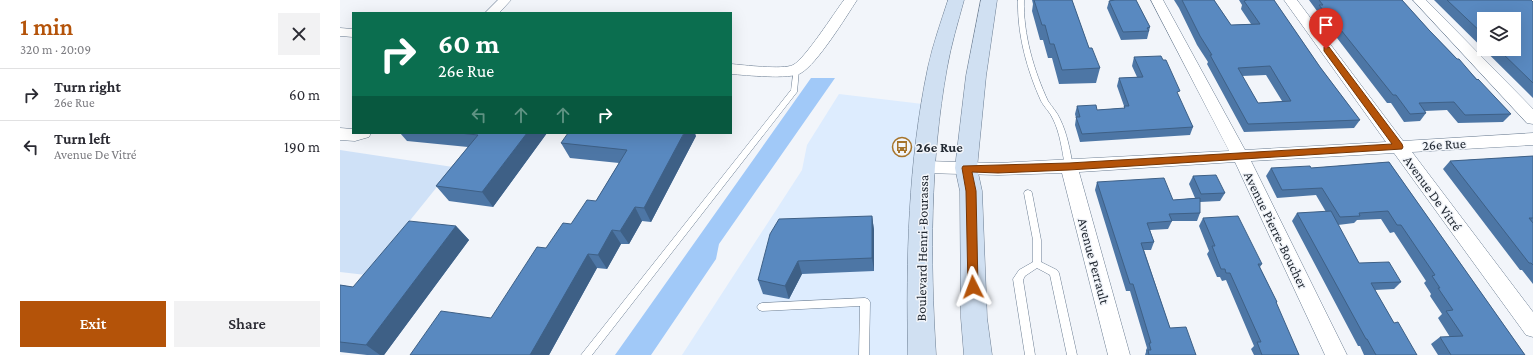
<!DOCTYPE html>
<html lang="en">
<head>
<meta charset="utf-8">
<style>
  body { margin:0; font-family:"Crimson Pro",serif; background:#f2f2f3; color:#2b2b33; height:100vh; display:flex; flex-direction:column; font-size:15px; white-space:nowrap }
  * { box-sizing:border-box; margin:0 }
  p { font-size:13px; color:#7c7c81 }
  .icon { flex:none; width:22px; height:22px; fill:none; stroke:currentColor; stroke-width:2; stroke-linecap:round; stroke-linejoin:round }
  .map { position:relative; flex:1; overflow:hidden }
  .sheet { display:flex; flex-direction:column; background:#fff; width:340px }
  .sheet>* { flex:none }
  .guide { position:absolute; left:12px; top:12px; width:380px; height:122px; border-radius:0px; box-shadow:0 4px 16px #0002; background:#0b6e4f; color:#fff; overflow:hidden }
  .tools { position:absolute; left:1137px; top:12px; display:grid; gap:8px }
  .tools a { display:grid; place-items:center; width:44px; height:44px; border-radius:0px; background:#fff; box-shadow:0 4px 16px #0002; font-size:20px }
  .pin { position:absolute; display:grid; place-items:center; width:34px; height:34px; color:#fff; margin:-41px -17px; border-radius:50% 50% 50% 0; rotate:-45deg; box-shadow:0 0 4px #0007 }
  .pin .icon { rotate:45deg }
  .me { position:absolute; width:44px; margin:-22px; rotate:357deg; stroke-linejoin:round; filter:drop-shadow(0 0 3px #0008) }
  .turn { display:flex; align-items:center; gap:14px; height:84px; padding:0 20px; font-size:18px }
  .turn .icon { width:52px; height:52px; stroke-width:2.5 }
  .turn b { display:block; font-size:28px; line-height:34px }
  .lanes { display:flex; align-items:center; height:38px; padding:0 20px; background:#0003; justify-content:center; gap:20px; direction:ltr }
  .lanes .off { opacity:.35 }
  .round { display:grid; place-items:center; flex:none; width:42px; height:42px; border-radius:0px; background:#f2f2f3 }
  .summary { display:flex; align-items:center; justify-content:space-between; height:68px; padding:0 20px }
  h1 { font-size:24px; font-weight:600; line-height:30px; color:#b45309 }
  .action { display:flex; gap:8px; margin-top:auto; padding:8px 20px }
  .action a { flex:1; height:46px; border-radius:0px; background:#b45309; color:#fff; font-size:16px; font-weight:600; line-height:46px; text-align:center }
  .action a+a { background:#f2f2f3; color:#2b2b33 }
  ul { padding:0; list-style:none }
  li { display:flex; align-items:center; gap:12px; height:52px; padding:0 20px; border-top:1px solid #e1e1e2 }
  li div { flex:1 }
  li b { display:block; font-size:15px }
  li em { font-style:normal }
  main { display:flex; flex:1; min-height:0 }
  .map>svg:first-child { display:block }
  .built { fill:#ddecfe }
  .green { fill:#cfe1f7 }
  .forest { fill:#a1c9f8 }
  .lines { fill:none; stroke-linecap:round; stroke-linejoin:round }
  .service-casing { stroke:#6b7d92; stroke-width:1 }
  .minor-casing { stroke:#6b7d92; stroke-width:1 }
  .secondary-casing { stroke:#6b7d92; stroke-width:1 }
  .service { fill:#fff; fill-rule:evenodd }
  .minor { fill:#fff; fill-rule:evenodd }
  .secondary { fill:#d0e0f2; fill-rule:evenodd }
  .wall { fill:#4d76a5; fill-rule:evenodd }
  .shaded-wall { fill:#3e6086 }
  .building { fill:#5989c0; stroke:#3e6086; fill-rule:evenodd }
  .route { fill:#b45309; stroke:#753606 }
  .labels { text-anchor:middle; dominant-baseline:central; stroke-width:3; stroke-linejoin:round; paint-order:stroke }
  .street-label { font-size:14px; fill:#222932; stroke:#f2f5fa }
  .poi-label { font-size:14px; font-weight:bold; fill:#222932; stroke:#f2f5fa; text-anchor:start }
</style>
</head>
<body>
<main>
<section class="sheet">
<div class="summary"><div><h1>1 min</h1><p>320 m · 20:09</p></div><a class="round"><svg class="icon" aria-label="close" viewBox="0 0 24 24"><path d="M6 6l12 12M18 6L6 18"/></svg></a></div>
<ul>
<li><svg class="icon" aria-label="right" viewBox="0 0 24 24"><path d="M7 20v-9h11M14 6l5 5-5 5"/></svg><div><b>Turn right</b><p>26e Rue</p></div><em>60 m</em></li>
<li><svg class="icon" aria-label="left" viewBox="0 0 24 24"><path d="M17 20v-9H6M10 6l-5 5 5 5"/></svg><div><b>Turn left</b><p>Avenue De Vitré</p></div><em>190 m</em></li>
</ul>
<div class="action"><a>Exit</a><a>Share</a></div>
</section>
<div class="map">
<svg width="1193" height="355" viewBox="0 0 1193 355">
  <rect width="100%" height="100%" fill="#f2f5fa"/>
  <path class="built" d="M499 94 591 105 582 355H342L462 170 467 145Z"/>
  <path class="green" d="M0 150 113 167 26 275 0 272Z"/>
  <path class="forest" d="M471 78H495L379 244 376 259 311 355H275Z"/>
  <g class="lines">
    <defs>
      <path id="service" d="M678 0H684C683 34 694 71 708 101 712 107 717 112 720 119 727 133 730 150 733 166L732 168H726L725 166C722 150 720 133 713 119 710 112 704 107 701 101 687 70 677 34 678 0Z
        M454 68H456L459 70 457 92 252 355H241L451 90Z
        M688 190 691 191 692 193 701 240V262L717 270 719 273 737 355H727L710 275 697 268 685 276 683 280 695 355H685L673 279 679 270 693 262V240L684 193 685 191Z
        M525 298 528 299 530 302 529 355H519L520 306 422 311 419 310 417 307 419 304 422 303Z"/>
      <path id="minor" d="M158 0H171L159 13H145Z
        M504 0H517C506 17 477 64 461 73 450 80 405 75 391 74V64C403 65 443 70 453 65 465 59 494 13 504 0Z
        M811 0H823L905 150 1046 142 944 0H957L1063 141 1193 133V145L1072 152 1193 312V337L1186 335 1054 153 911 161 1007 355H985L895 162 739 172 790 355H768L722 173 658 175 584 173 578 171 576 167 578 163 584 161 658 163 889 151Z
        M1073 0H1086L1193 109V124L1187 123Z
        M0 28 13 29V37L0 36Z
        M0 128 13 129V133H31L29 137 15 141 0 140Z"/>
      <path id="secondary" d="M608 0H624C618 22 611 45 607 68 590 162 590 259 596 355H568C566 259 568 162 588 67 593 44 601 22 608 0Z
        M641 0H657L646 76 637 168 642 191 647 318 652 355H624L621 318 620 191 615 168 626 76Z"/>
    </defs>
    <use href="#service" class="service-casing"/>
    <use href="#minor" class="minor-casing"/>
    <use href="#secondary" class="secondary-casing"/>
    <use href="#service" class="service"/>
    <use href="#minor" class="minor"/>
    <use href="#secondary" class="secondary"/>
  </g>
  <path class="wall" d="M692 0H732L749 48 760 68 756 83 719 84 712 58H708L703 40H700L692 11 693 4Z
    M770 0H796L810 27 807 39 781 40 767 8 769 1H770Z
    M834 0H874L891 25 911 24 901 9 902 5 899 0H934L980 67 1020 120 1014 128 904 132 867 64 868 62 857 45 839 8ZM926 75 942 101 918 103 902 76Z
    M969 0H1062L1089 30 1171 114 1163 122 1118 123 1107 110 1085 111 1086 113 1080 121 1064 122 1051 103H1047L997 38H994L975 13 977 11Z
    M1094 0H1191L1193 2V98ZM1144 19 1174 49H1144Z
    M794 57 838 96 853 127 850 135 740 142 735 125 736 118 735 114 737 106 757 110 784 108V106L777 86 779 78 797 77 792 66Z
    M60 133H207L153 207 109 201 96 186 128 147 67 141Z
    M356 136 311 222 302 221 289 244H281L267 269 257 268 209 355H70L151 318 206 248 256 201 279 163 230 158 221 143Z
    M1193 156V284L1182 270H1180L1103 169 1110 161Z
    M1049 162 1185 355H1098L1091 344 1100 337H1110L1098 318 1102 314 1090 296 1091 294 1084 283 1086 281 1054 232 1050 233 1041 219 1017 220 1014 223 998 225 1019 263 1061 282 1054 289 1035 290 1054 323 1077 355H1024L1020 346H1018L952 221 957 213 986 212 976 195 937 198 926 176 931 168H971Z
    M853 176 885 193 880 201 860 202V213L857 221H832L828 229 810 230 814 242 811 250H804L830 328 856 355H805L806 352V350L807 348 790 291H786L755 190 757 182 833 200 855 198 849 184Z
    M532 216 534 230V271L462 274 449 299 423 294 418 280Z
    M863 218 922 264 920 267 937 302 936 304 959 355H914L911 349 914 346 886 280 882 281 880 277H877L867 254 869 251 859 226Z
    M116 226 129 240 44 355H27L0 352V285L13 287Z"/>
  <path class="shaded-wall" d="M187 133H207L153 207 142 192Z
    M344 133H355L356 136 311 222 304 208Z
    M295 207 302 221 289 244 280 231Z
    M532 216 534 230V271L532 258Z
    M116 226 129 240 44 355H40L26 345Z
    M272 230 281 244 267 269 258 255Z
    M248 254 257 268 209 355H190Z
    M458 261 462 274 449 299 445 286Z"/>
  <path class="building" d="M694 0H732L749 48H752L760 68 722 70 714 44H710L705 25H702Z
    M775 0H796L810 27 807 28 809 31 783 32 769 1Z
    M842 0H874L891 25 920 24 904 1 907 0H934L980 67 1020 120 908 124 870 55H872L860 36ZM930 66 951 101 918 103 898 68Z
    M979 0H1062L1089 30 1117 59H1119L1137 80 1138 79 1171 114 1125 115 1114 102 1079 103 1086 113 1070 114 1056 95H1053L1001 30H999L979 5H983Z
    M1107 0H1191L1193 2V83L1158 49H1174V19H1144V35Z
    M821 56 823 60H826L840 91 837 92 853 127 742 134 736 117H740L737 106 756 105 757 110 785 108 784 106H789L779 78 803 77 794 57Z
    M119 133H187L142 192 96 186 138 135Z
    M228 133H344L304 208 295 207 280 231 272 230 258 255 248 254 190 355H70L101 311 151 318 197 247 206 248 223 223 231 224 247 200 256 201 287 150 221 143Z
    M1193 156V218H1189L1193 223V265L1191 263H1189L1110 161Z
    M1049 162 1185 355H1111L1100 337 1123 336 1106 311 1113 310 1098 288H1100L1092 276 1095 275 1061 225H1057L1048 211 1019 213 1020 216 1000 217 982 188 942 190 931 168 970 166 971 168Z
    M876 175 885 193 861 194 853 176Z
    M824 178 833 200 860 198V213L829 214 832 221 807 223 814 242 801 243 830 328 846 327 856 355H809L808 350H811L809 343H811L793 284H790L757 182Z
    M991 211 1019 263 1049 262 1061 282 1031 283 1054 323 1058 322 1077 355H1036L1027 339H1026L957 213Z
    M532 216V258L458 261 445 286 418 280 430 234 439 219Z
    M898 216 922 264H918L937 302H936L959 355H922L917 342H921L890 273H886L885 269H881L872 246H875L863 218Z
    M69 221 116 226 26 345 0 342V285L13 287Z"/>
  <path class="route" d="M984 47H989L1062 144 1063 147 1062 149 729 170 658 173 632 172 636 191 638 287 636 290 633 291 629 290 628 287 626 191 622 168 623 166 729 163 1052 144 984 51Z"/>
  <defs>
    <symbol id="bus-ring" viewBox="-11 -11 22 22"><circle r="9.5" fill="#f2f5fa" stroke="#a6742b" stroke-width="1.5"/><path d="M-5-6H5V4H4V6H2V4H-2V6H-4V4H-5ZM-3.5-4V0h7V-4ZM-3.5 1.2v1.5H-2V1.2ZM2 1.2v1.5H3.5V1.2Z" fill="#a6742b"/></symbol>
  </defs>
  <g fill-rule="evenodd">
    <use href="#bus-ring" x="551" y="136" width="22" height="22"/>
  </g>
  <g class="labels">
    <g class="street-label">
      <text transform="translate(1104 144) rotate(-3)">26e Rue</text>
      <text transform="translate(1093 193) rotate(54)">Avenue De Vitré</text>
      <text transform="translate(936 230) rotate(64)">Avenue Pierre-Boucher</text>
      <text transform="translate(582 248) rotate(-89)">Boulevard Henri-Bourassa</text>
      <text transform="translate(754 261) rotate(75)">Avenue Perrault</text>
    </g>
    <g class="poi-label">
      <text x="576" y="147">26e Rue</text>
    </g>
  </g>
</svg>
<div class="tools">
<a><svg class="icon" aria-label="layers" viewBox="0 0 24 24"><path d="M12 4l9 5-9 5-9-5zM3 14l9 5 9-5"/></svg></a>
</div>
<div class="pin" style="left:986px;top:49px;background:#d93025"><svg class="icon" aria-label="arrive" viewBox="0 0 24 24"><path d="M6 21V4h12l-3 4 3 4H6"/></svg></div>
<svg class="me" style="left:633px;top:287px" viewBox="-20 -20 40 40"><path d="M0-17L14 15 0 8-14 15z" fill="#b45309" stroke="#fff" stroke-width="4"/></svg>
<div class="guide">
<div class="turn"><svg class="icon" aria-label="right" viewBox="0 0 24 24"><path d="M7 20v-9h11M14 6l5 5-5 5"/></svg><div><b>60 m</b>26e Rue</div></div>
<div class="lanes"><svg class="icon off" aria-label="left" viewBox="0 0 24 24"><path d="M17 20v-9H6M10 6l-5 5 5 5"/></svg><svg class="icon off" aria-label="ahead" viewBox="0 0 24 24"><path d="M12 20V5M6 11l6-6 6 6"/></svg><svg class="icon off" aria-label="ahead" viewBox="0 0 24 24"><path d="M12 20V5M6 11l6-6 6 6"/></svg><svg class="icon" aria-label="right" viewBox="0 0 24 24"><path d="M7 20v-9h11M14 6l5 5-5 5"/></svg></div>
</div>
</div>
</main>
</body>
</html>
